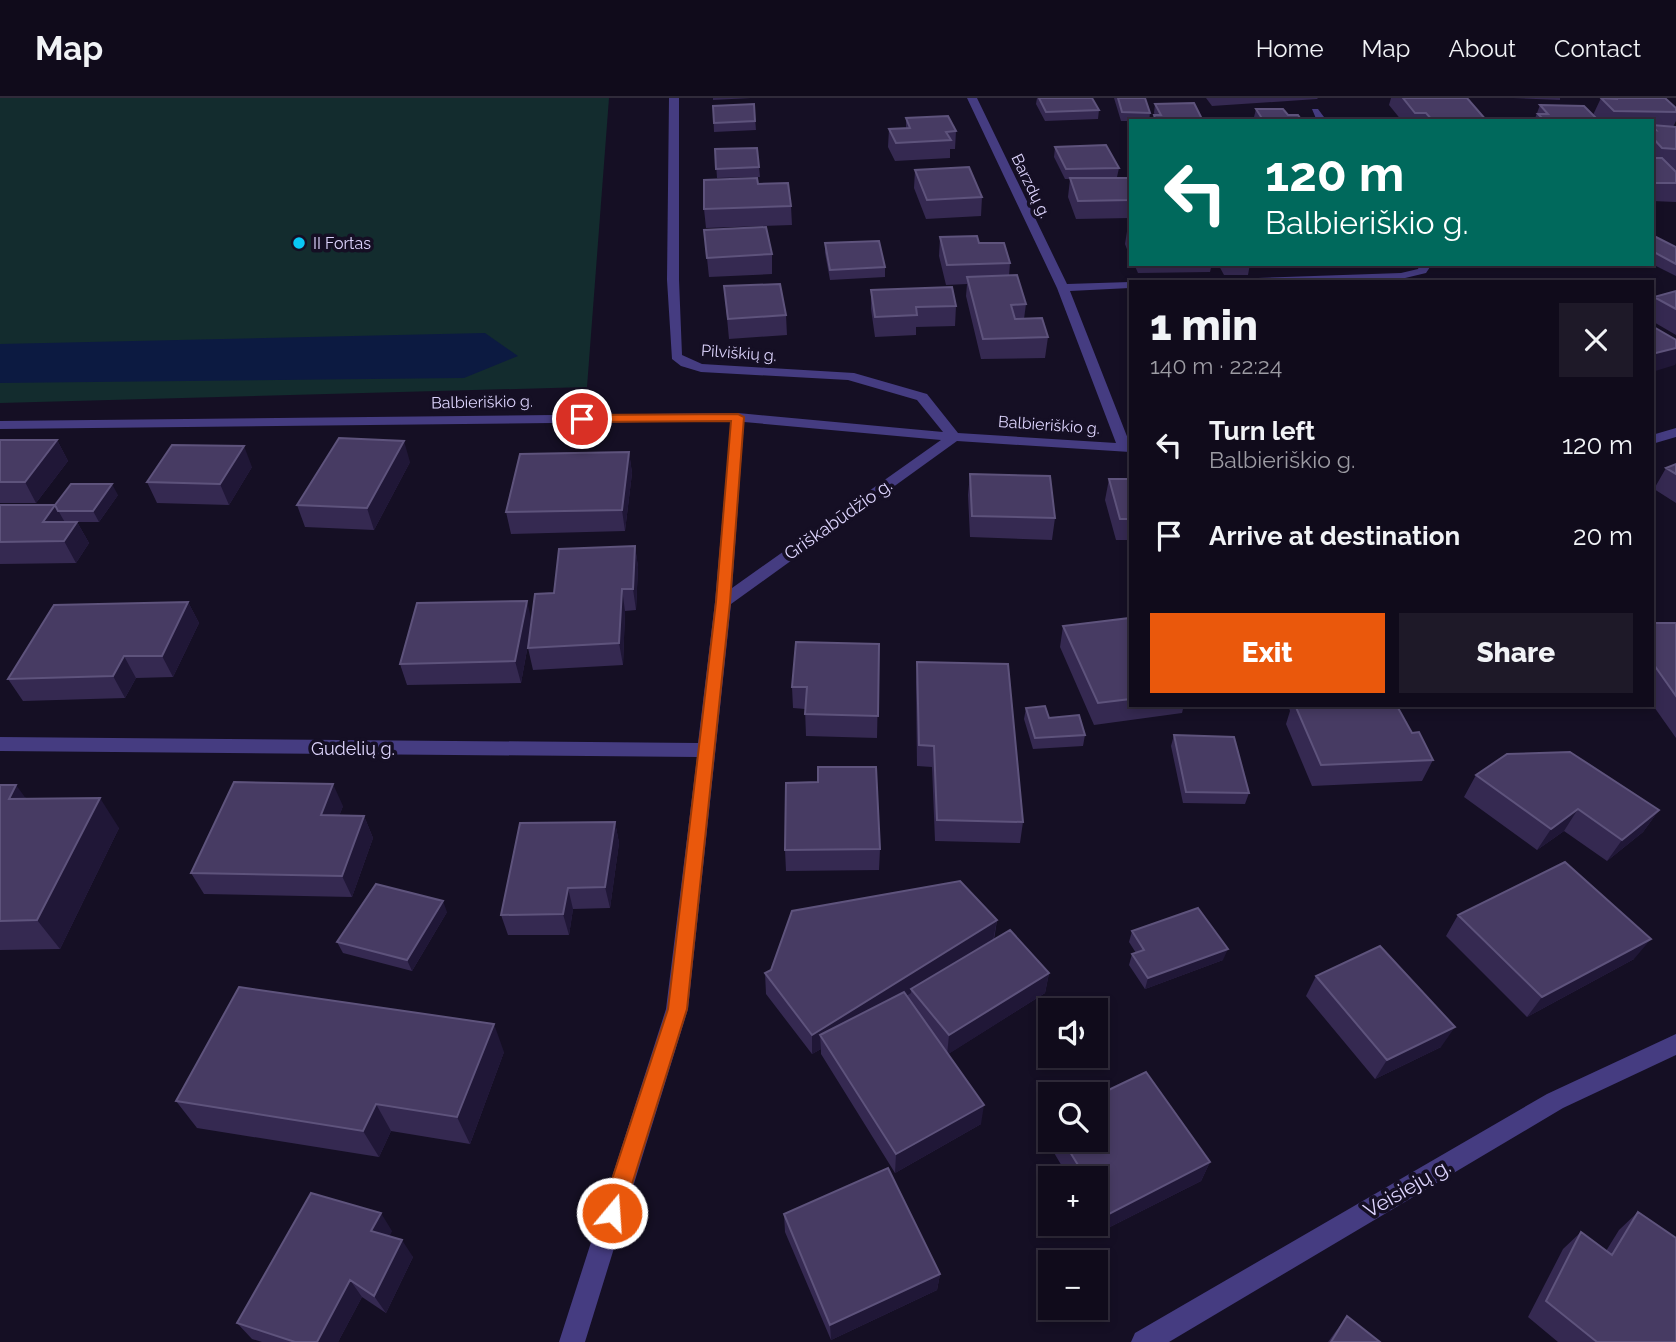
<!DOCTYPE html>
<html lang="en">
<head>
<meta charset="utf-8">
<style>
  body { margin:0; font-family:Raleway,sans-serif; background:#1e1928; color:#f1f3f6; height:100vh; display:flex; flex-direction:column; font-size:26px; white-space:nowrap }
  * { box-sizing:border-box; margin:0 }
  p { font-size:23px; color:#9c9ba3 }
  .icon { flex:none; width:38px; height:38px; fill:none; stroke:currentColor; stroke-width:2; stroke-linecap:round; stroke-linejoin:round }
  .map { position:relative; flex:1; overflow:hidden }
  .panel { position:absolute; left:1129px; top:182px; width:525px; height:427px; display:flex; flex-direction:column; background:#100b1b; border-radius:0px; box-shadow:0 4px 10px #0003,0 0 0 2px #302b3a }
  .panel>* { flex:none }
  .top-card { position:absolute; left:1129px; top:21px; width:525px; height:147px; border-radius:0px; box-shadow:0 4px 10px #0003,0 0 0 2px #302b3a; background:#00695c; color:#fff; overflow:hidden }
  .controls { position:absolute; left:1038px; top:900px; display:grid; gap:14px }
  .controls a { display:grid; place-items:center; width:70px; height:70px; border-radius:0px; background:#100b1b; box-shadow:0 4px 10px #0003,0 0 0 2px #302b3a; font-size:35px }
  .pin { position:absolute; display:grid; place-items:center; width:60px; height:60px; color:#fff; margin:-30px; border:4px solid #fff; border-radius:50%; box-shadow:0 2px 7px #0007 }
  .me { position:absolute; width:77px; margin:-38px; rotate:18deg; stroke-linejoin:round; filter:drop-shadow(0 0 5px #0008) }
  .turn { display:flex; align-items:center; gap:24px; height:147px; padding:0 21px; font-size:32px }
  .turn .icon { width:91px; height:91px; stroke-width:2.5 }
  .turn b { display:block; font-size:49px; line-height:60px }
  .round { display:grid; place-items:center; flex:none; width:74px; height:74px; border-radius:0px; background:#1e1928 }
  .overview { display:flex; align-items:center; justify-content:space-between; height:119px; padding:0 21px }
  h1 { font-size:42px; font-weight:800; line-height:52px }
  .primary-button { display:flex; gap:14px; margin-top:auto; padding:14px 21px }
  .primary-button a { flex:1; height:80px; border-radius:0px; background:#ea580c; color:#fff; font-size:28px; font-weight:800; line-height:80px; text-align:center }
  .primary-button a+a { background:#1e1928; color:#f1f3f6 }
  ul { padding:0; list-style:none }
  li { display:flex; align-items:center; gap:21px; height:91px; padding:0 21px }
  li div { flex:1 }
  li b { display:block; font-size:26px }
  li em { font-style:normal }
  header { display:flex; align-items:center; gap:42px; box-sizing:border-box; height:98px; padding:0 35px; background:#100b1b; border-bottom:2px solid #302b3a }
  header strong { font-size:33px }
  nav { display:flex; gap:38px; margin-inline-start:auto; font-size:24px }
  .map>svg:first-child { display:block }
  .green { fill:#132c2e }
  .water { fill:#0c1a41 }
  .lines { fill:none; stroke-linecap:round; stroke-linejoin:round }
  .minor { fill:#453c81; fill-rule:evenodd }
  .wall { fill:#352951 }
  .shaded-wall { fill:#201737 }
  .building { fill:#473b63; stroke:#5e537c; stroke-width:2 }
  .route { fill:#ea580c; stroke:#983908; stroke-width:2 }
  .poi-dot { fill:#09c7f4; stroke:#150f24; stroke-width:2.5 }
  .labels { text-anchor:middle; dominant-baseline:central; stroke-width:7; stroke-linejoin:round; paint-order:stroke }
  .far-street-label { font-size:16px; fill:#ddd4fd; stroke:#150f24 }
  .far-poi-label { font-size:16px; fill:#ddd4fd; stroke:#150f24; text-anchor:start }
  .street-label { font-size:18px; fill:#ddd4fd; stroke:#150f24 }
  .near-street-label { font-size:21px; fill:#ddd4fd; stroke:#150f24 }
</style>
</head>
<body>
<header>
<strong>Map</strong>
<nav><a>Home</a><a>Map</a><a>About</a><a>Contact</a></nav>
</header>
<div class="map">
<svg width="1676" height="1244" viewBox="0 0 1676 1244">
  <rect width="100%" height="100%" fill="#150f24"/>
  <path class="green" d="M0 0H609L587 289 0 305Z"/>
  <path class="water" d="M485 235 518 258 464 280 0 285V246Z"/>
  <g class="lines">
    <path class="minor" d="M669 0H679V182L682 257 702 266 854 275 927 296 958 335 1116 345 1057 190 967 0H977L1067 186 1130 184H1131L1130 190 1070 193 1130 346V354L957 343 731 506 688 911 585 1244H559L666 911 697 659 0 653V639L698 645 715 504 731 323 0 331V323L738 315 943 334 917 302 848 282 701 274 681 268 672 261 667 182ZM744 324 941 342 732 490Z
      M1312 11H1318L1327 23H1317Z
      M1420 166H1432L1426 175 1401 181 1224 184 1230 181 1401 175 1418 171Z
      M1676 330V339L1652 346V337Z
      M1676 936V957L1563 1010 1169 1244H1131L1135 1235 1547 996Z"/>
  </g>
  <path class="wall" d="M713 0H751L713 2Z
    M1037 0H1092L1099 12 1098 21 1045 23 1036 6Z
    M1114 0H1145L1150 15 1149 23H1121Z
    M1206 0H1318L1317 1 1212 8Z
    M1391 0H1467L1487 23H1402L1389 7Z
    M1513 0H1560V2Z
    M1601 0H1665L1676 10V23L1673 29H1676V74L1671 69 1676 74V104L1652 103V23H1599L1593 17Z
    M754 6 756 32 714 34 713 8Z
    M1155 6 1203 23H1153L1154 17H1155L1154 15Z
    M1540 7 1599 23H1534Z
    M1256 11 1288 17 1302 23H1253Z
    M906 20 956 33 955 51H950V60L895 63 888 49 889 31 906 30Z
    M1055 49 1119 70 1117 79 1087 80H1130V120L1076 121 1068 99 1070 81H1065L1054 59Z
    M715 51 759 69 760 79 717 80Z
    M915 72 982 99 981 118 926 121 914 90Z
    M758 86 791 108 792 127 706 130 704 111Z
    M1128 127H1130V159L1125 146Z
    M704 132 772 156V176L709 179Z
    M1652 137 1676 149V178L1652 166Z
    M940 139 979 145 1010 165 1009 178 1026 206 1024 221 1048 239 1045 260 981 261 966 198 967 186 946 187 939 158Z
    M825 145 885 169V179L830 182 825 155Z
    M1134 166H1212L1210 174 1138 175Z
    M1218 166H1250L1248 177H1224Z
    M724 188 786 217 787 237 729 241Z
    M871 192 956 208 955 228 916 229V237L875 239 871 211Z
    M1676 193V237L1652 223V203L1654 199Z
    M0 342H57L68 363 36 405H0Z
    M629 354 632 375 625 433 511 436 506 414Z
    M410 364 374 432 305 429 297 407Z
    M1676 366V405L1654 391 1666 370Z
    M252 369 229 407 157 405 147 384Z
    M970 376 1055 420 1052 442 970 439 968 397Z
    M1109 381H1130V442H1116L1105 402Z
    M118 397 99 424H64H77L89 445 76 465 0 466V407H55Z
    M635 448 638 469 636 512 625 513 623 567 533 572 528 550 529 541 521 585 407 587 400 566 532 521 554 495Z
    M188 504 199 525 173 579 136 580 125 600 23 603 8 581Z
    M1130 520V607H1184L1182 615 1094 627 1060 549 1063 528Z
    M1652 525H1676V640L1652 606Z
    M879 546 877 640 806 638 805 611 793 610 792 589Z
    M917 564 1023 724 1020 745 935 743 932 669 917 668 916 585Z
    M1288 607H1385L1433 662 1422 683 1312 688 1286 626 1290 613Z
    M1026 610 1085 637 1083 648 1033 651 1024 621Z
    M1174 637 1249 695 1245 706 1183 705 1171 648Z
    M1476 677 1659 712 1643 734 1607 763 1564 733 1537 752 1464 699Z
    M818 684 880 751 879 772 786 773 785 752Z
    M0 687 26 700 119 730 60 851 0 852Z
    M343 708 339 718H364L373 740 352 799 204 796 191 775Z
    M615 724 619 745 610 810 573 811 569 837H508L501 817Z
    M447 814 412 873 343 855 337 844Z
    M1458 817 1634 861 1527 919 1446 838Z
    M997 822 994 842 1049 875 1045 895 948 956 981 1026 895 1075 821 956V951L812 956 766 896 765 875Z
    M1132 833 1223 862 1145 891 1129 867 1132 856 1136 855 1129 844Z
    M1316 878 1441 949 1375 981 1306 898Z
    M504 954 470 1046 391 1033 379 1059 197 1030 176 1003Z
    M1050 1019V1041H1096L1210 1064 1201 1083 1102 1133 1096 1122V1080H1069L1044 1038 1049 1020Z
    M1638 1114 1676 1244H1558L1528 1219 1563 1151 1581 1134 1606 1153 1619 1132Z
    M784 1116 940 1176 937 1192 831 1242 785 1134Z
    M392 1133 389 1138 413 1159 386 1215 362 1199 338 1244H262L252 1241 237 1225Z
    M1347 1218 1380 1244H1328Z"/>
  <path class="shaded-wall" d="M1676 250V265L1675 267 1652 274V256Z
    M57 342 68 363 36 405 25 384Z
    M404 343 410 364 374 432 367 410Z
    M244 348 252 369 229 407 220 386Z
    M629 354 632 375 625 433 622 412Z
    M112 386 118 397 99 424 93 413Z
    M55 407 67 428 43 424Z
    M77 424 89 445 76 465 64 443Z
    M635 448 638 469 636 512 633 491Z
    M622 491 625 513 623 567 619 545Z
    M527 503 532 524 521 585 515 563Z
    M188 504 199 525 173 579 162 558Z
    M124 558 136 580 125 600 113 578Z
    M333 686 343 708 331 739 321 717Z
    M16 687 38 717 9 701Z
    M100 700 119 730 60 851 37 822Z
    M1578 711 1564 733 1537 752 1551 731Z
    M1659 712 1643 734 1607 763 1622 742Z
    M364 718 373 740 352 799 342 778Z
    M615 724 619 745 610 810 605 789Z
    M568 790 573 811 569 837 563 816Z
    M443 803 447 814 412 873 407 862Z
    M997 822 993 843 911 891V895L827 947 820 937 821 951 812 956V937Z
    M1651 841 1634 861 1527 919 1542 899Z
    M1228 851 1223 862 1145 891 1148 880Z
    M1049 875 1045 895 947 957 949 937Z
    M494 926 504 954 470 1046 457 1019Z
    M1455 929 1441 949 1375 981 1387 962Z
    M376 1006 391 1033 379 1059 363 1033Z
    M984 1007 981 1026 895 1075 896 1056Z
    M1210 1064 1201 1083 1102 1133 1109 1116Z
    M381 1115 392 1133 383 1150 371 1133Z
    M402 1142 413 1159 386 1215 374 1198Z
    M940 1176 937 1192 831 1242 830 1227Z
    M350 1182 362 1199 338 1244H317Z"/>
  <path class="building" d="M1039 0H1092L1099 12 1046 14Z
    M1118 0H1145L1150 15 1122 14Z
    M1403 0H1467L1487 23H1433L1426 15H1415Z
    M1601 0 1618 1 1616 0H1665L1676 10V14L1614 13Z
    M1194 5 1203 23H1156L1154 17H1161L1155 6Z
    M754 6 755 23 714 25 713 8Z
    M1540 7 1584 8 1599 23H1545L1538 16H1548Z
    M1256 11H1283L1288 17H1298L1302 23H1254L1253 22H1263Z
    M948 18 956 33 946 34 951 42 896 45 889 31 910 30 906 20Z
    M1652 27 1676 29V51L1662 50 1652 39V31L1656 32Z
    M1106 47 1119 70 1066 71 1055 49Z
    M757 50 759 69 716 71 715 51Z
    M1652 60H1662L1676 74V85H1652Z
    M969 69 982 99 927 102 915 72Z
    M757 80 758 86 788 85 791 108 704 111V82Z
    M1070 80H1130V102L1078 103Z
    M766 129 772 156 707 160 704 132Z
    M1652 137 1676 149V166L1652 153Z
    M977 138 979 145H1004L1010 165 947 167 940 139Z
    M879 143 885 169 830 172 825 145Z
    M1017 177 1026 206 1011 207 1015 221 1042 220 1048 239 983 241 967 179Z
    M780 186 786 217 728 221 724 188Z
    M952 189 956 208 916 209 917 217 875 219 871 192Z
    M1676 193V211L1654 199Z
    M1652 228 1676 242V250L1652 256Z
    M339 340 404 343 367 410 297 407Z
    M0 342H57L25 384H0Z
    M172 347 244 348 220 386 147 384Z
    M629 354 622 412 506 414 520 356Z
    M1676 366V376L1666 370Z
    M970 376 1050 378 1055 420 972 418Z
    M1109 381H1130V421H1120Z
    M71 386H112L93 413H58L55 407Z
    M0 407H55L43 424H77L64 443 0 444Z
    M635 448 633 491H622L619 545 528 550 535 496 554 495 559 451Z
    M527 503 515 563 400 566 417 505Z
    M188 504 162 558H124L113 578 8 581 54 507Z
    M1130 520V601L1098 605 1063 528Z
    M1652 525H1676V598L1652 564Z
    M796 544 879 546 878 618 805 616 807 589H792Z
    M917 564 1008 566 1023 724 937 722 934 648 919 647Z
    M1295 607 1397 608 1412 635 1419 634 1433 662 1321 667Z
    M1045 608 1049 620 1079 617 1085 637 1035 640 1026 610Z
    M1174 637 1234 639 1249 695 1186 694Z
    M1570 654 1659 712 1622 742 1578 711 1551 731 1476 677 1507 656Z
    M818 669H876L880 751 785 752 786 685 818 684Z
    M234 684 333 686 321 717 364 718 342 778 191 775Z
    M0 687H16L9 701 100 700 37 822 0 823Z
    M615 724 605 789 568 790 563 816 501 817 520 725Z
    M1565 764 1651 841 1542 899 1458 817Z
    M960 783 997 822 812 937 765 875 771 872 792 813Z
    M376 786 443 803 407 862 337 844Z
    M1198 810 1228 851 1148 880 1132 856 1144 852 1132 833Z
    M1010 832 1049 875 949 937 911 891Z
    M1380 848 1455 929 1387 962 1316 878Z
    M239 889 494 926 457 1019 376 1006 363 1033 176 1003Z
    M904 894 984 1007 896 1056 820 937Z
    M1146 974 1210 1064 1109 1116 1096 1095V1080H1086L1062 1041H1096V998Z
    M888 1070 940 1176 830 1227 784 1116Z
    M311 1095 381 1115 371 1133 402 1142 374 1198 350 1182 317 1244H295L237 1225Z
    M1638 1114 1676 1140V1244H1597L1546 1203 1581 1134 1612 1157Z
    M1347 1218 1380 1244H1331Z"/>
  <path class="route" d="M738 316 744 319 730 504 687 911 623 1115 620 1122 612 1126 605 1122 601 1115 668 911 716 504 731 323 582 324 576 321 582 317Z"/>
  <circle class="poi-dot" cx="299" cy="145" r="7"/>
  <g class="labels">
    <g class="far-street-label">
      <text transform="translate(1031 88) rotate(64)">Barzdų g.</text>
      <text transform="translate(739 255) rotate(4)">Pilviškių g.</text>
      <text transform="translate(482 304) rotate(-1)">Balbieriškio g.</text>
      <text transform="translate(1049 327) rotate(4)">Balbieriškio g.</text>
    </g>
    <g class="far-poi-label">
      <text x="313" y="145">II Fortas</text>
    </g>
    <g class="street-label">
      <text transform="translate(838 421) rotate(-35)">Griškabūdžio g.</text>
      <text x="353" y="650">Gudelių g.</text>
    </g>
    <g class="near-street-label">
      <text transform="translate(1407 1090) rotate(-30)">Veisiejų g.</text>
    </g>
  </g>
</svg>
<div class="controls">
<a><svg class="icon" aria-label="sound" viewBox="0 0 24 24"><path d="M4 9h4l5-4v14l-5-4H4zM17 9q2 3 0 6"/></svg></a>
<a><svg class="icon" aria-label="search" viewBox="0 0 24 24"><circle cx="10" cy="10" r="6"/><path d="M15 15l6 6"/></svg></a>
<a>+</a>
<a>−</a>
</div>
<div class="pin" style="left:582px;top:321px;background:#d93025"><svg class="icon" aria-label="arrive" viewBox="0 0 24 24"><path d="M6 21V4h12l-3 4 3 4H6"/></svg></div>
<svg class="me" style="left:612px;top:1115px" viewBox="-20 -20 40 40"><circle r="17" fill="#ea580c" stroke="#fff" stroke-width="3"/><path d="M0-11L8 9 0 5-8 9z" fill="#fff"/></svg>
<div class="top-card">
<div class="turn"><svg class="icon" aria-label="left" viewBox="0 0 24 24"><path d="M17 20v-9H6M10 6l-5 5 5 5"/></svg><div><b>120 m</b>Balbieriškio g.</div></div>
</div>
<section class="panel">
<div class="overview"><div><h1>1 min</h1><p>140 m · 22:24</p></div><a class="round"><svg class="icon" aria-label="close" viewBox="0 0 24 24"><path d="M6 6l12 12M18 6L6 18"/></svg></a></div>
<ul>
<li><svg class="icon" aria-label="left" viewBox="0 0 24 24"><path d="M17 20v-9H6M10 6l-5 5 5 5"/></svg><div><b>Turn left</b><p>Balbieriškio g.</p></div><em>120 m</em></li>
<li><svg class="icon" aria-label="arrive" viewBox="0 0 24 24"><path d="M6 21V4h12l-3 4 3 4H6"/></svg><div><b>Arrive at destination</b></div><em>20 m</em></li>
</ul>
<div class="primary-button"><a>Exit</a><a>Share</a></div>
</section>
</div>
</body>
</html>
